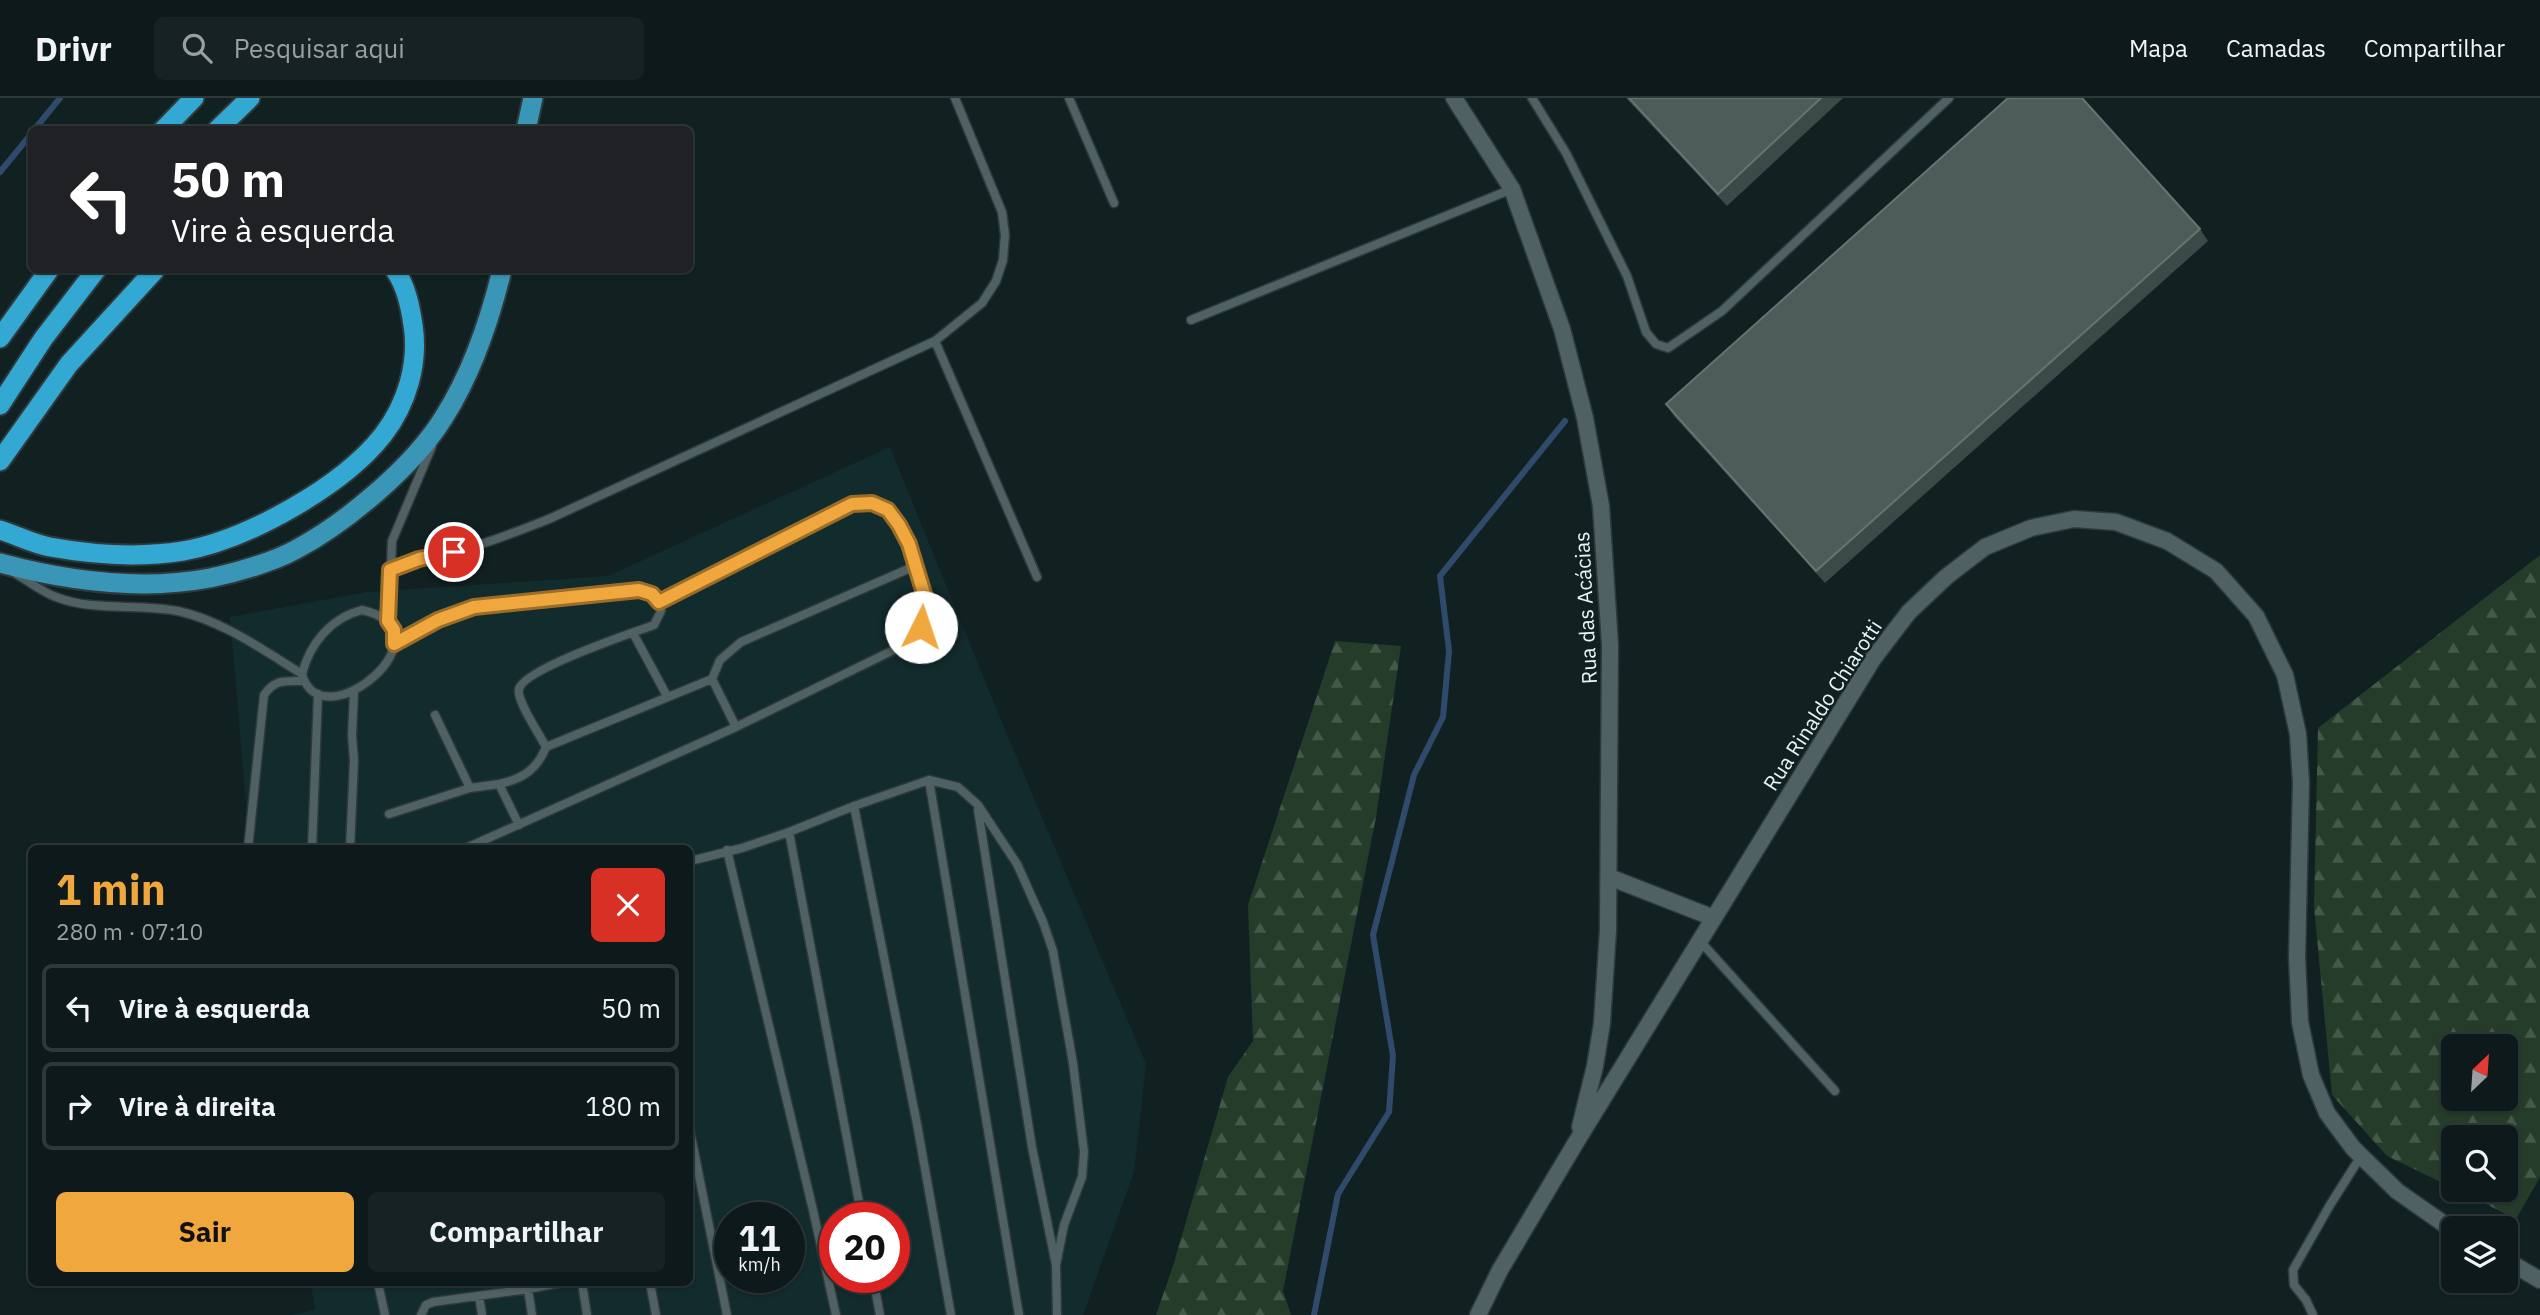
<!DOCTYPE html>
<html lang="pt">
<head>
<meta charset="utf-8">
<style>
  body { margin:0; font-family:"IBM Plex Sans",sans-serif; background:#162223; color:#f1f3f6; height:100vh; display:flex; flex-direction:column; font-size:26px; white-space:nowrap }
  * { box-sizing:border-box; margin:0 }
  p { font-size:23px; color:#9aa0a2 }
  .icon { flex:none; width:38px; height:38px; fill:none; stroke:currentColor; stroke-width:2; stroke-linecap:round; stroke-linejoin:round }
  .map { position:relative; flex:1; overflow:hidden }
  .sheet { position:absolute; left:28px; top:747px; width:665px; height:441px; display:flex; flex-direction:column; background:#0d191a; border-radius:10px; box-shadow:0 2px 5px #0004,0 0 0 2px #2d3839 }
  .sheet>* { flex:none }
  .guide { position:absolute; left:28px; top:28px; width:665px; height:147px; border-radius:10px; box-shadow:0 2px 5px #0004,0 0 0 2px #2d3839; background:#202124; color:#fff; overflow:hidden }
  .needle { width:46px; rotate:25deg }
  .controls { position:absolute; left:2441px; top:936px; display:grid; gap:14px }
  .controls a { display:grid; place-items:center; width:77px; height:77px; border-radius:10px; background:#0d191a; box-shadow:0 2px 5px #0004,0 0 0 2px #2d3839; font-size:35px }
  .speed { position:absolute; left:714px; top:1104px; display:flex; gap:14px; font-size:35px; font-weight:700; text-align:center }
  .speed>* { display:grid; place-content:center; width:91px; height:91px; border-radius:50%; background:#0d191a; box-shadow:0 2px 5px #0004,0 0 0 2px #2d3839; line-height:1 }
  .speed small { font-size:18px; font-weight:400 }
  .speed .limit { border:10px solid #d22; background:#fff; color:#111 }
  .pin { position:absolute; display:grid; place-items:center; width:60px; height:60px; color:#fff; margin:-30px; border:4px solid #fff; border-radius:50%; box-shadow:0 2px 7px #0007 }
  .me { position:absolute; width:77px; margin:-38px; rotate:4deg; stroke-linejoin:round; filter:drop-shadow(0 0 5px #0008) }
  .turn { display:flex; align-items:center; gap:24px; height:147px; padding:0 28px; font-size:32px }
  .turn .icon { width:91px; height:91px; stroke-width:2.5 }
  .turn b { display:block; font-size:49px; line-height:60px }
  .round { display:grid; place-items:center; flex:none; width:74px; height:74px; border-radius:10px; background:#162223 }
  .overview { display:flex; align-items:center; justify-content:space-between; height:119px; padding:0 28px }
  h1 { font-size:42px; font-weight:700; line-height:52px; color:#efa73e }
  .button { display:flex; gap:14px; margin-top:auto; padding:14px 28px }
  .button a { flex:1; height:80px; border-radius:10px; background:#efa73e; color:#111; font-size:28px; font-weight:700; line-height:80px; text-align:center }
  .button a+a { background:#162223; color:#f1f3f6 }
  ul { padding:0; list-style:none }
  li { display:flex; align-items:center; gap:21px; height:88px; margin:0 14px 10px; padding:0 14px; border:4px solid #2d3839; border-radius:10px }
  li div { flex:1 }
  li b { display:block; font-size:26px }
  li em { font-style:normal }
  header { display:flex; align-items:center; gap:42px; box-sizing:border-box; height:98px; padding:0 35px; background:#0d191a; border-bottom:2px solid #2d3839 }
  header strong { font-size:33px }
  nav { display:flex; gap:38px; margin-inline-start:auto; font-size:24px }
  .search { width:490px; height:63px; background:#162223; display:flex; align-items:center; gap:18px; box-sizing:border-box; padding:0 24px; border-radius:10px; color:#9aa0a2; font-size:26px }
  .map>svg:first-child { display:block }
  .built { fill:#122b2d; fill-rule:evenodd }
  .forest { fill:url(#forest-firs); fill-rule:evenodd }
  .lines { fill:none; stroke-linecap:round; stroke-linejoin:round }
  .stream { stroke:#304a6c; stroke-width:6 }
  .service-casing { stroke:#2f393b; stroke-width:11 }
  .minor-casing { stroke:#2f393b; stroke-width:19 }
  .primary-casing { stroke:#2f393b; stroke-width:23 }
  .trunk-casing { stroke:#2f393b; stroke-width:23 }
  .service { stroke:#506163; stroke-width:8 }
  .minor { stroke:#506163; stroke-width:16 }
  .primary { stroke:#3a96b7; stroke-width:19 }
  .trunk { stroke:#33a8d3; stroke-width:19 }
  .wall { fill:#3a4a46 }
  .building { fill:#4d5c59; stroke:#667471; stroke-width:2 }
  .route-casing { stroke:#9b6d28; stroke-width:18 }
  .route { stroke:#efa73e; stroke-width:12 }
  .labels { text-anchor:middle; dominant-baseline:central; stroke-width:5; stroke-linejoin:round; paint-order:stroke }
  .street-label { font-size:21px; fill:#eaf4f5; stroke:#112122 }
</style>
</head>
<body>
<header>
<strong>Drivr</strong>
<div class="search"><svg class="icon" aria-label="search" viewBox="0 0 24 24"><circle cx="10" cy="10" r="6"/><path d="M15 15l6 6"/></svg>Pesquisar aqui</div>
<nav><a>Mapa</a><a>Camadas</a><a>Compartilhar</a></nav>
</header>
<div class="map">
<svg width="2540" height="1217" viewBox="0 0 2540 1217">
  <defs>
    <pattern id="forest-firs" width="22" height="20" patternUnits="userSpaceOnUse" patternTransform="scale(1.75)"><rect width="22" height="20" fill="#243c29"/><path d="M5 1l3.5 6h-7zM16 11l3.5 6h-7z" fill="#445949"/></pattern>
  </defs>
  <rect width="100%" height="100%" fill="#112122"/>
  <path class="built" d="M890 349 996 610 1146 966 1134 1074 1083 1217H290L315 1212 311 1185H690V751H250L230 519 367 494 608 478ZM730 1120H789V1180H730ZM835 1120H894V1180H835Z"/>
  <path class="forest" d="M2540 457V1079L2516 1121 2457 1092H2506V1040H2454L2453 1090 2387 1058 2332 997 2314 809 2318 630ZM2454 948H2506V1001H2454Z
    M1335 543 1401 548 1376 719 1283 1193 1291 1217H1156L1173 1168 1228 979 1253 943 1248 807Z"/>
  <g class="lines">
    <path class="stream" d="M34 32 60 0
      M0 74 32 35
      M1314 1217 1338 1096 1389 1014 1393 958 1373 837 1414 677 1443 619 1449 553 1440 478 1565 323"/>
    <defs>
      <path id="service" d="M1069 0 1114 105
        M1532 0 1566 55 1627 178 1646 234 1656 246 1668 250 1722 213 1949 0
        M1191 222 1512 91
        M935 243 1037 479
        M390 472C412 464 432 460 454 454 487 446 518 433 549 421L935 243 982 205 996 183 1003 162 1005 137 1002 114 955 0
        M15 475C28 483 42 494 56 499 94 514 139 505 178 513 223 523 263 552 302 576
        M362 512C456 533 321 646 302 576 310 545 331 520 362 512Z
        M389 523 392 443 432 348
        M633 535 667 598
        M394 546 438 522 474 509 639 492C652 496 657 500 661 513L654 527C632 535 524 571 519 591 516 602 540 637 546 649L712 581 720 562 741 544 915 468C905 429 897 404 852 406L659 504
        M435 617 470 690
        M736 629 910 544C930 517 926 498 915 468
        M929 682 1019 1217
        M499 686C522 681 537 672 546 649
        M854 708 917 1026 951 1217
        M978 712 1032 1049 1056 1167 1057 1217
        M389 716 470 690 499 686 519 727
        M789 734 862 1120
        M248 751 264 597C275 581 285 583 304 583
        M312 751 318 596
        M350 751 354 662 352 638 354 594
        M464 751 736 629 712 581
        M727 752 813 1112 836 1217
        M690 763 742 750 789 734 854 708 929 682 958 689 978 707 1017 766 1043 824 1053 853 1073 965 1084 1054 1082 1079 1064 1127 1056 1167
        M1700 843 1835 993
        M690 1033 727 1217
        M873 1180 880 1217
        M378 1185 385 1217
        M582 1185 587 1217
        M650 1185 656 1217
        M528 1191 532 1217
        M479 1198 482 1217
        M421 1217 426 1207 433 1204 528 1191 559 1185
        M2313 1217 2306 1202 2294 1187 2293 1172 2330 1107 2361 1058"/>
      <path id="minor" d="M1454 0 1512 91 1562 231 1585 320 1601 408 1610 547 1608 832 1602 925 1595 968 1580 1029
        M1609 779 1714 820
        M2506 1162 2540 1182
        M1478 1217 1500 1172 1575 1046 1873 561 1909 514 1946 479 1985 449 2031 430 2074 421 2116 424 2167 443 2216 473 2256 518 2285 577 2298 636 2301 685 2297 859 2300 924 2311 977 2327 1015 2353 1050 2397 1093 2454 1133"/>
      <path id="primary" d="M526 32 533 0
        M0 465C67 483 141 493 210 480 235 475 273 464 295 452 346 425 414 368 444 319 472 275 490 221 502 172"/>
      <path id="trunk" d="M163 32 194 0
        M217 32 250 0
        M0 240 49 172
        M0 307 43 241 96 172
        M0 363 69 266 155 172
        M0 432C16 437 33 446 50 449 94 457 139 460 183 453 247 442 343 388 383 337 407 306 419 265 413 227 410 207 406 188 395 172"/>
    </defs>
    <use href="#service" class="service-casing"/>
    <use href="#minor" class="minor-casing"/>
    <use href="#primary" class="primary-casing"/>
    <use href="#trunk" class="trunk-casing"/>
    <use href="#service" class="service"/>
    <use href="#minor" class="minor"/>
    <use href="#primary" class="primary"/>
    <use href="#trunk" class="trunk"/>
  </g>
  <path class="wall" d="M1626 0H1843L1727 108Z
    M2200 131 2208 143 1825 485 1674 318 1666 306Z"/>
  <path class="building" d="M1629 0H1821L1718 96Z
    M2008 0H2082L2200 131 1816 473 1666 306Z"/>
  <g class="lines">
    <defs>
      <path id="route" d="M454 454 419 461 390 472 388 523 394 532V546L438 522 474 509 639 492 652 496 659 504 852 406 872 405 888 412 899 427 909 446 925 499 921 529"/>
    </defs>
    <use href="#route" class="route-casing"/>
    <use href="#route" class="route"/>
  </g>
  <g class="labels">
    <g class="street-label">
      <text transform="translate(1585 510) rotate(-93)">Rua das Acácias</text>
      <text transform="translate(1822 607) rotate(-57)">Rua Rinaldo Chiarotti</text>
    </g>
  </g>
</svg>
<div class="controls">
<a><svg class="needle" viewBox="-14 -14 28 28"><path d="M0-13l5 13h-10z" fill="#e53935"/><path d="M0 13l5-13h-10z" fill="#9aa0a2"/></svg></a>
<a><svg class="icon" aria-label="search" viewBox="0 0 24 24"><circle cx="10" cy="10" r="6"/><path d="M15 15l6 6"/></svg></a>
<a><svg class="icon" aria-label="layers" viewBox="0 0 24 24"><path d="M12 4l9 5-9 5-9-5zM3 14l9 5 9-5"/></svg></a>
</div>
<div class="speed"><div>11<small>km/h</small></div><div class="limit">20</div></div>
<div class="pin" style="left:454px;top:454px;background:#d93025"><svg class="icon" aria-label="arrive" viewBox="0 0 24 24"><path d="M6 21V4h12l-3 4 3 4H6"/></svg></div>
<svg class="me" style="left:921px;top:529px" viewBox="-20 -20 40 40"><circle r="19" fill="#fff"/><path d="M0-13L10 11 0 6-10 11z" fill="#efa73e"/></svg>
<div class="guide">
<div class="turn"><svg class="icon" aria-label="left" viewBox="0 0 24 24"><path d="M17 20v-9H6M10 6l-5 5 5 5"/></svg><div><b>50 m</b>Vire à esquerda</div></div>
</div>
<section class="sheet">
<div class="overview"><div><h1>1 min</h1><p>280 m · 07:10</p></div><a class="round" style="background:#d93025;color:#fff"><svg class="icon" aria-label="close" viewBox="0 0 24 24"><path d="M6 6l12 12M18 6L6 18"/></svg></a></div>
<ul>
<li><svg class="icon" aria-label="left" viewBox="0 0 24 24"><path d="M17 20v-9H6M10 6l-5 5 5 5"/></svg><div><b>Vire à esquerda</b></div><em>50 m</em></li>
<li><svg class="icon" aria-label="right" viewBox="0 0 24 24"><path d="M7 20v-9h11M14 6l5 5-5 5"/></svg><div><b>Vire à direita</b></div><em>180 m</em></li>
</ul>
<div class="button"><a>Sair</a><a>Compartilhar</a></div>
</section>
</div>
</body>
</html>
